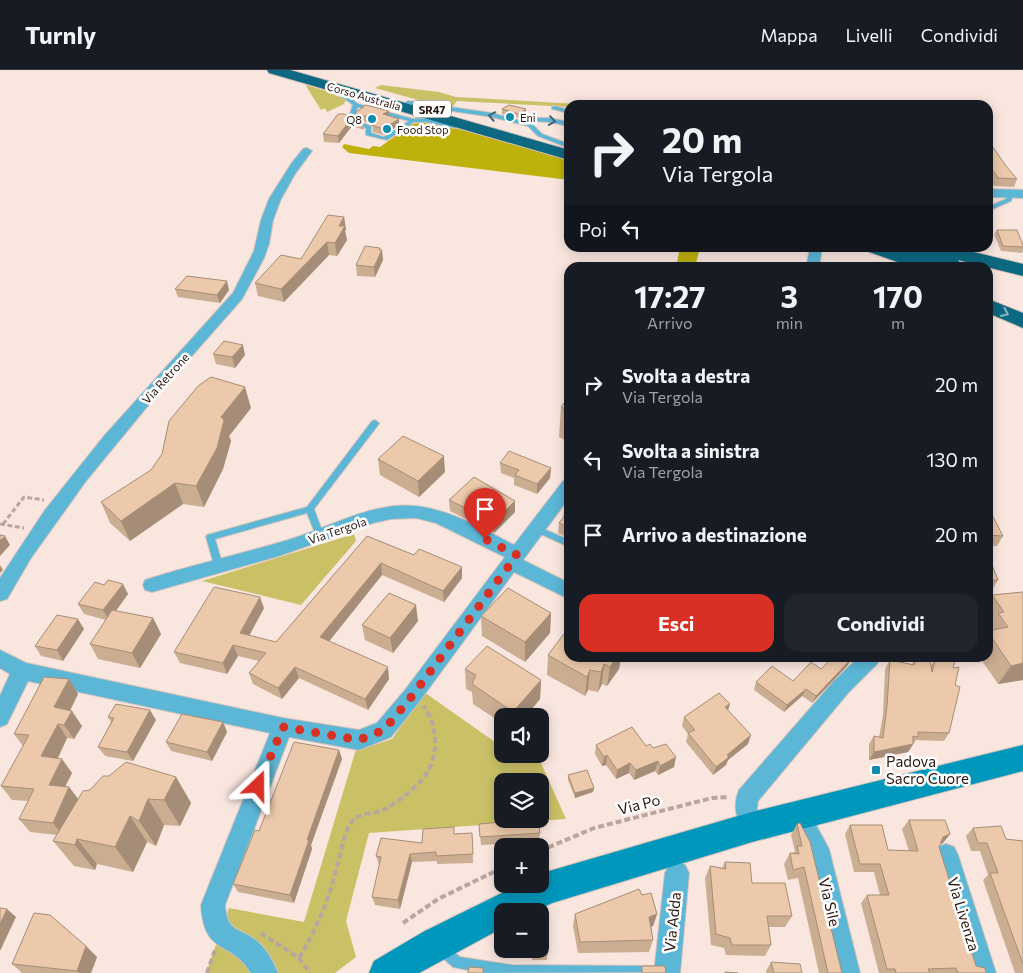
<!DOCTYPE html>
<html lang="it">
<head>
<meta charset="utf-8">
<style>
  body { margin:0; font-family:Commissioner,sans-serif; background:#20242c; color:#f1f3f6; height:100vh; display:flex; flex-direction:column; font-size:19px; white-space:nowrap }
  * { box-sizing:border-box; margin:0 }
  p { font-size:16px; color:#9ea1a6 }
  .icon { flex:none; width:28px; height:28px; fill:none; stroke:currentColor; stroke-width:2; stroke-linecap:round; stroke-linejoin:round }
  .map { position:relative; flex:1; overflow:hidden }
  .panel { position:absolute; left:564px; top:192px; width:429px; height:400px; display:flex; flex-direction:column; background:#171b24; border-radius:15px; box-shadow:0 2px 12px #0003 }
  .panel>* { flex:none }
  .hud { position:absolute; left:564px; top:30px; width:429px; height:152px; border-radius:15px; box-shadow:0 2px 12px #0003; background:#171b24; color:#f1f3f6; overflow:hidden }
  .buttons { position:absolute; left:494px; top:638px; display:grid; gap:10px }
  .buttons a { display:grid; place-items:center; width:55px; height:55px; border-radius:10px; background:#171b24; box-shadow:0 2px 12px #0003; font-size:25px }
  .pin { position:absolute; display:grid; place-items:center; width:42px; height:42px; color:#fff; margin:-51px -21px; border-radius:50% 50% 50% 0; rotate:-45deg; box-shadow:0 0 5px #0007 }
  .pin .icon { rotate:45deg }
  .me { position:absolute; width:55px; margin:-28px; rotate:23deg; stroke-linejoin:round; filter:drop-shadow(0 0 4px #0008) }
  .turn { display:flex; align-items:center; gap:18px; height:105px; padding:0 15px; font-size:22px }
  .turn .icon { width:65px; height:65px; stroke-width:2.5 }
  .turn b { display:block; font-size:35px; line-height:42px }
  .then { display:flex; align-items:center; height:48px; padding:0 15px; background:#0003; gap:10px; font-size:19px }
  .eta { display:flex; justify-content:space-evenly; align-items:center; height:85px; text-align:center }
  .eta b { font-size:30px; font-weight:700; line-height:35px }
  .primary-button { display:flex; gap:10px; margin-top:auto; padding:10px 15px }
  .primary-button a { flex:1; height:58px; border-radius:15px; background:#d93025; color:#fff; font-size:20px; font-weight:700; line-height:58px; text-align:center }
  .primary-button a+a { background:#20242c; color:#f1f3f6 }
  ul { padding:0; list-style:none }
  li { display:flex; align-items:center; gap:15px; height:75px; padding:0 15px }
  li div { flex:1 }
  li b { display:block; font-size:19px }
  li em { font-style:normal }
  header { display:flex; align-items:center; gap:30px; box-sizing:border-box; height:70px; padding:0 25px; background:#171b24; border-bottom:1px solid #363941 }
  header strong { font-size:24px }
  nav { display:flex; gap:28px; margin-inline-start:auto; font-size:18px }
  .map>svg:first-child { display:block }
  .green { fill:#cac167; fill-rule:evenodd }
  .forest { fill:#bfb10c }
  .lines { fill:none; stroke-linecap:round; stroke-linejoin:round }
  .lane-casing { stroke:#d4c1ba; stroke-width:2 }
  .street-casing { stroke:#d4c1ba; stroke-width:2 }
  .secondary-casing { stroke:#d4c1ba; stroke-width:2 }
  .highway-casing { stroke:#d4c1ba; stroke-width:2 }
  .path-far1 { stroke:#b8a69f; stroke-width:3; stroke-dasharray:5 2.5; stroke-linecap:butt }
  .path { stroke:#b8a69f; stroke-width:4; stroke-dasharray:6 3; stroke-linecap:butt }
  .lane { fill:#5cb6d6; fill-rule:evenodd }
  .street { fill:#5cb6d6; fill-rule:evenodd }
  .secondary { fill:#0097bc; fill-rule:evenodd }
  .highway { fill:#0d6881; fill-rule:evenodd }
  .wall { fill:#cbad92 }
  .shaded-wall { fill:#a58d77 }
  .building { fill:#ecc9aa; stroke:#a58d77 }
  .oneway { stroke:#426774 }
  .oneway2 { stroke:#86b4c0 }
  .route { stroke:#d93025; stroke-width:9; stroke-dasharray:0 16.2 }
  .poi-dot { fill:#0e8bad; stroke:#fff; stroke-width:2 }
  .labels { text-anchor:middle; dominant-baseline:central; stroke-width:5; stroke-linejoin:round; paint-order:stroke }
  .far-street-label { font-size:11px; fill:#291812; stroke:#fff }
  .shield { fill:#fff; stroke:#695d59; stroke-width:1 }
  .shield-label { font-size:11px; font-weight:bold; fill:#291812 }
  .far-poi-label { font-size:11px; fill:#291812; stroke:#fff; text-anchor:start }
  .street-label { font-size:12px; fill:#291812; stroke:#fff }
  .near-poi-label { font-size:15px; fill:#291812; stroke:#fff; text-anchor:start }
  .near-street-label { font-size:15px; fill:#291812; stroke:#fff }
</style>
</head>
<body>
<header>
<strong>Turnly</strong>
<nav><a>Mappa</a><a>Livelli</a><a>Condividi</a></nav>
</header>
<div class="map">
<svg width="1023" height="903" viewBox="0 0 1023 903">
  <rect width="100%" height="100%" fill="#f9e6df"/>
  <path class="green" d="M307 15 341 26 346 30 344 34 327 42 325 38 321 40 306 16Z
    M381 15 439 22 456 27 596 35H569V37L457 31 451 39 375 18Z
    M645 31 723 35 791 31 793 35H644Z
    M354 464 356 471 301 535 202 511Z
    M424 622 502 677V684H537L566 749 369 763 346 851 356 887 335 903H206L229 838 304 852 357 676 365 678 392 669ZM502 711H540V749H502Z"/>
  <path class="forest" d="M426 52 448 56 569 89V110L349 83 342 77 344 74 369 79 373 76 380 77 412 54Z
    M680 178H700L695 197H676Z"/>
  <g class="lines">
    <defs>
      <path id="lane" d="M327 17H331L348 26 358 34 413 49 426 48 458 56 455 58 426 52H414L387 70 366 65V58L347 51 353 35 344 28 327 19ZM358 37 409 51 384 67 371 63V56L353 50Z
        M408 31 492 43 532 54 542 64 569 74V78L538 66 528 56 492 47 406 34 405 33Z
        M554 36 569 40V43L552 39V37Z
        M536 48H549L569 52V56L549 52 534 51V49Z
        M1009 122 1014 123 1011 131 988 141V137L1006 129Z
        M375 350 379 353 378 355 314 439 324 466 323 468H317L307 443 215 469 223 496 221 498H215L206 467 207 465 307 437 372 351Z
        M537 456 569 470V477L534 461 533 459 534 457Z
        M441 873 445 875 460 887 512 895 652 896 657 897 658 902 482 903 453 897 437 883 435 879 437 875Z"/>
      <path id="street" d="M307 78 312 81 295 104 281 129 273 150 269 174 264 188 242 229 146 338 86 411 31 488 7 529 0 531V508L45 440 104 366 233 223 254 181 261 150 269 129 291 94 303 79Z
        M988 119 1023 120V128L988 127Z
        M810 178H822L819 198H806Z
        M569 409V428L523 490 569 513V529L514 502 419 632 391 667 359 680 289 667 225 835C227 865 241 856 259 873 268 881 273 892 278 903H251C231 869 204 887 201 835L270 663 28 611 7 654 0 657V626L10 604 0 598V580L26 593 283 648 359 660 377 653 405 620 505 487 436 453 416 448 391 449 373 453 279 486 152 522 145 520 143 515 145 510C192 495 241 484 288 470 328 458 373 431 416 436 451 440 483 459 514 475L563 411Z
        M858 588H880L877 594 848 623 758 731 757 739 763 757 760 765 752 768 744 765C737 749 732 736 739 720L834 611Z
        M808 752 816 755 829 779 860 903H834L806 782 796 763 800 755Z
        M946 774 954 777 958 785 996 903H970L934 785 938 777Z
        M677 791 685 795 689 803 680 903H654L665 803 669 795Z"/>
      <path id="secondary" d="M1023 675V701L752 772 552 833 535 841H502V858L419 903H369L374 891 423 862 520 814H540V804L546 802 752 742Z"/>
      <path id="highway" d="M267 0H290L569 80V90L269 3Z
        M866 178H957L1023 194V206L958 190 960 193 956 198H944L929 193 926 197H912L869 182Z
        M988 229 1023 243V258L988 243Z"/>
    </defs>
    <use href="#lane" class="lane-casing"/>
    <use href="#street" class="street-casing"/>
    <use href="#secondary" class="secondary-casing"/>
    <use href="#highway" class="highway-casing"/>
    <path class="path-far1" d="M0 454 24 458
      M3 454 24 427 44 430"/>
    <path class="path" d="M540 781 594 758 712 728 729 727
      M403 853 438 829 502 798
      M261 863 299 888 310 903
      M299 888C315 862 327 834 335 804 340 789 342 770 349 756 357 740 373 746 385 739 400 731 420 715 428 701 439 682 437 652 423 636
      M207 903 215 880"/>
    <use href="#lane" class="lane"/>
    <use href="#street" class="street"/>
    <use href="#secondary" class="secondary"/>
    <use href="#highway" class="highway"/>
  </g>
  <path class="wall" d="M502 39 526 44 519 48 502 44Z
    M389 41V46L399 55 384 65 373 62 372 54 355 49V43Z
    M338 44 363 52 364 60 352 56 339 73 324 72 323 64Z
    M988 70 1006 96 1017 109 1014 117 994 116 988 106Z
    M344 147 346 160 345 161 347 170 337 186 329 185 284 232 258 226 255 213 301 189Z
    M997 160 1023 175V180L1022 183 1001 181 994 164Z
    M381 180 383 190 375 207 357 206 356 195Z
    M175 219 229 220 220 233 178 227Z
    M213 284 245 285 235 298 216 294Z
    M569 327V372L559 367 561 337Z
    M251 338 229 366 231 371 223 399 204 437 183 434 130 471 110 453 101 432Z
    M378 389 445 402 419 427 380 405Z
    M500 393 551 398 550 408 537 424 514 415V408L501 403Z
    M449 430 515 442 494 463 450 441Z
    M569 435V468L558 463 559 453 563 448 564 441Z
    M988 441 1003 466 997 476H988Z
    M367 466 414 485 462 497V508L444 532 382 505 329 571 389 609 368 640 299 608 282 629 253 614 249 603 259 591 238 586 227 604 180 593 174 582 264 538 249 566 276 572Z
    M988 485 998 510 992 520 988 519Z
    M1023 522V610L998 614 980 588H988V559L989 557 988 555V532L992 525Z
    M128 524 116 541 153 548 161 564 140 598 98 589 90 574 106 550 84 544 78 534Z
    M551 543 550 563 525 592 482 566 481 546Z
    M418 551 393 583 365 570 362 555Z
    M84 559 63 591 41 586 35 576Z
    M548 585 621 588 619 599 607 616 602 614 598 622 588 620 585 626 547 605Z
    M914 588H930L931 596 936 588 939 589 940 588H956L953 598 955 615 949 663 944 671 916 670 908 682 869 690V674L874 666 879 667 883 645 885 599 890 590 912 595Z
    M848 595 812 633 802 626 784 642 754 620 756 612 793 611Z
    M465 599 541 610 540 629 526 646H502V653L473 634 472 622 466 619Z
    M69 609 78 624 70 641 82 656 74 669 67 668 58 688 72 703 65 716 69 717 78 729 176 707 191 733 180 756 164 755 156 776 147 772 133 802 97 794 95 800 74 796 53 771 57 765 30 762 19 749 28 731 12 730 1 716 23 676 14 664Z
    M730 634 728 640 748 674 728 690 726 695 713 705 686 672 688 664 682 656 684 647Z
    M108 647 156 650 133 691 105 686 98 677 111 652Z
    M223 652 227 662 212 691 171 681 166 672Z
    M596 675 646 676 653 678 674 697 658 705 655 701 634 710 629 703 616 709 606 695 602 696 595 684Z
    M339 680 342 689 311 775 312 779 294 833 238 822 233 814 259 761Z
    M568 705 594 718 593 722 575 728 568 710Z
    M909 750 950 764 943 773 940 774 939 777 976 896 986 903H879L861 833 867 825H880L874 802H854L845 764 850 755 888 780 909 781 902 759Z
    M479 754 540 763 539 772 481 775Z
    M797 754 839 894 842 903H819L798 808 788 810 784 794 790 783H793L795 781 791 765Z
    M454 757V764L472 763 473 793 437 794V791L412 792 400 839 375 835 372 827 380 795H379L376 786 422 773Z
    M973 758 1006 769 1023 771V903H1015L983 810 988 805 980 781H971L966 766Z
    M725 792 792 846 785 857H769L771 875 765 886 726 885 724 878 711 875 705 808 710 796 722 798Z
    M642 825 657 844 653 856 651 857 653 870 649 882 578 883 573 856 575 844Z
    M86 876 97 887 91 903H22L12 894Z
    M532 879 547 886V890H532Z
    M771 892 802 903H766V901Z"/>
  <path class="shaded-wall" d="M526 39V44L519 48V44Z
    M389 41V48L383 44Z
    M351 49 352 56 339 73 338 66Z
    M399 49V55L384 65 383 59Z
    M344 147 346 160 345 161 347 170 337 186 335 173 339 156Z
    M327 172 329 185 284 232 281 219Z
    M380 178 381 182 382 180 383 190 375 207 374 197Z
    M227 211 229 220 220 233 217 225Z
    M243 275 245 285 235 298 232 287Z
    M245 317 251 338 229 366 231 371 223 399 204 437 196 416 221 347Z
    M444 386 445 402 419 427 418 411Z
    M551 398 550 408 537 424V414Z
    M175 413 183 434 130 471 121 451Z
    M515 431V442L494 463V452Z
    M5 466 10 475 0 486V471Z
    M381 493 382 505 323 579 320 567Z
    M0 495 3 500 0 503Z
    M462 497V508L444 532 443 521Z
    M123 514 128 524 109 550 103 540Z
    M260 527 264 538 244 575 240 563Z
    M416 535 418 551 393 583 390 568Z
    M551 543 550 563 525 592V572Z
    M153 548 161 564 140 598 132 583Z
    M78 549 84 559 63 591 57 580Z
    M233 575 238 586 227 604 223 593Z
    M616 588H621L619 599 607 616 610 597Z
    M852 588 848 595 812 633 816 626Z
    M1023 593V610L998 614 1011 596Z
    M604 594 602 614 598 622 601 602Z
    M295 597 299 608 282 629 278 618Z
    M388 597 389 609 368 640 365 629Z
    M590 600 588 620 585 626 587 607Z
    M69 609 78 624 64 652 54 637Z
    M541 610 540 629 526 646H513V642Z
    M806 619 802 626 784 642 787 635Z
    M730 634 727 643 725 637Z
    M150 640 156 650 133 691 127 682Z
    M72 641 82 656 74 669 64 655Z
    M223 652 227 662 212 691 207 682Z
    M58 654 67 668 52 700 41 686Z
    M751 665 748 674 728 690 726 695 713 705 716 697 727 685Z
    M913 674 908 682 869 690 874 682Z
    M339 680 342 689 311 775 312 779 294 833 290 825 307 770Z
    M607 685 606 695 602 696 604 687Z
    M676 687 674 697 658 705 660 696Z
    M62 689 72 703 59 729 49 715Z
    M658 691 655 701 634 710 636 700Z
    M630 693 629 703 616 709 617 700Z
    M176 707 191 733 180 756 164 730Z
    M69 717 79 730 63 766 53 753Z
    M594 718 593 722 575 728V723Z
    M148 729 164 755 156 776 139 751Z
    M130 746 147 772 133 802 115 777Z
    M950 764 943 773 936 776 943 767Z
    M77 769 97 794 95 800 75 775Z
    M410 784 412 792 400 839 398 830Z
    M7 839 16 847 0 881V854Z
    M657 844 653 856 646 858 649 847Z
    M86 876 97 887 91 903H79L77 901Z"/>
  <path class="building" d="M366 35 389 41 383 44 399 49 383 59 372 55 371 48 355 43Z
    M509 35 526 39 519 44 502 39Z
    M338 44H344L363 52 351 49 338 66 323 64Z
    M988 70 1006 96 1017 109 998 108 992 99 988 96Z
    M328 145 344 147 339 156H345L335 173 327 172 281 219 255 213 281 185 301 189Z
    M997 160H1017L1023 175V177L1003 176Z
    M365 176 380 178 379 180H382L374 197 356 195Z
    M187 206 227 211 217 225 175 219Z
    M224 271 243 275 232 287 213 284Z
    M211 307 245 317 221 347 224 350 217 378 196 416 175 413 121 451 101 432 151 400 162 384 169 351 198 316Z
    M569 327V341L561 337Z
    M403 366 444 386 418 411 378 389Z
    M509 381 551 398 537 414 515 405 519 400 500 393Z
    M474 407 515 431 494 452 449 430Z
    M569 435V458L559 453 567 443 564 441Z
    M988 441H990L1003 466 988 465Z
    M0 465 5 466 0 471Z
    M367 466 414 485 419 479 462 497 443 521 381 493 320 567 388 597 365 629 295 597 278 618 249 603 266 583 233 575 223 593 174 582 214 517 260 527 240 563 276 572Z
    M988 485 998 510H988Z
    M108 510 123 514 103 540 78 534 95 512 104 515Z
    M508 518 551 543 525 572 481 546Z
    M1023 522V593L1011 596 988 562V561L1008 557 998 543 1004 542 992 525Z
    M389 523 416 535 390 568 362 555Z
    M112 540 153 548 132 583 90 574Z
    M57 545 78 549 57 580 35 576Z
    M569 557V588H616L610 597 604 594 601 602 590 600 587 607 548 585Z
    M487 576 541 610 513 642 472 614 476 605 465 599Z
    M832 588H852L816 626 806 619 787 635 756 612 772 596 793 611 811 592 821 599Z
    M916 588H930L932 602 936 588 942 590 943 588H956L953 598 959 597 955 615 960 617 949 663 918 662V667L913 666V674L874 682V666L883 668 887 636 890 590 914 595Z
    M44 607 69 609 54 637 72 641 64 655 58 654 41 686 62 689 49 715 69 717 53 753 19 749 34 719 1 716 29 665 14 664Z
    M719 623 730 634 725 637 751 665 727 685 729 687 716 697 688 663 695 660 684 647Z
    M116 634 150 640 127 682 98 677 114 648 108 647Z
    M182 644 223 652 207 682 166 672Z
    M632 657 646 676 650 674 653 678 666 674 676 687 660 696 658 691 636 700 630 693 617 700 607 685 604 687 596 675Z
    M294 672 339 680 307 770H309L290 825 233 814 255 760 259 761Z
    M126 692 176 707 164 730 148 729 139 751 130 746 115 777 77 769 75 775 53 771 83 721 90 720 103 706H109Z
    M587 700 594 718 575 723 568 705Z
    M538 749 540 763 480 767 479 754Z
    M909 750H945L950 764 943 767 939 777 976 896 985 898 986 903H958L956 898 928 899 930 903H896L895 899H887L867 825H889L880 794H860L850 755H882L888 780 918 781Z
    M800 753 810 772 842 903H828L804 797 793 800 790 783 799 784 797 776H802L797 754Z
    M1001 756 1006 769 1023 771V894L990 803H998L987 773H978L973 758Z
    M454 757V764L472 763 473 784 436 786V782L410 784 398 830 372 827 381 787 376 786 381 768 422 773 423 759Z
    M725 792 750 793 752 813H785L792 846H767L771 875H732L730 868 716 864 710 796 726 799Z
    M639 819 642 825 651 823 657 844 649 847 653 870 580 872 575 844Z
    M0 838 7 839 0 854Z
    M34 843 50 845 86 876 77 901 12 894Z
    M548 853 547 886H532V879H540V855Z
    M771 892 800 894 802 903H774Z
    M642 896H665L666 903H642Z
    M469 897 483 898V903H468Z
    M725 902 738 903H725Z"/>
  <defs><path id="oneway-chevron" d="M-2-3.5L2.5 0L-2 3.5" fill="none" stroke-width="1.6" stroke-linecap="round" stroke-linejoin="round" transform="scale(1.25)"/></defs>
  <g class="oneway">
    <use href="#oneway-chevron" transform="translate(492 46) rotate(-169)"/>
    <use href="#oneway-chevron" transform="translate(552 51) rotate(8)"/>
  </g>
  <use class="oneway2" href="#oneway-chevron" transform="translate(1005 243) rotate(24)"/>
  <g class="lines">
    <path class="route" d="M258 716 283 657 359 670 384 660 412 626 517 485 485 469"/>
  </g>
  <g class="poi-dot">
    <circle cx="510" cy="47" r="5"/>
    <circle cx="372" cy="49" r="5"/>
    <circle cx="387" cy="59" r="5"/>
    <rect x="871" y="695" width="10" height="10" rx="2.5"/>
  </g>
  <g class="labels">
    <g class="far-street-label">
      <text transform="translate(364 26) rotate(16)">Corso Australia</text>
    </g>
    <rect class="shield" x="413" y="30.5" width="38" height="17" rx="4"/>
    <g class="shield-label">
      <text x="432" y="39">SR47</text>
    </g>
    <g class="far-poi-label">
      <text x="520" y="47">Eni</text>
      <text x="362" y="49" text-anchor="end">Q8</text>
      <text x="397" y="59">Food Stop</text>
    </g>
    <g class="street-label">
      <text transform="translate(165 308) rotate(-48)">Via Retrone</text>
      <text transform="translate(337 460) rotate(-19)">Via Tergola</text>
    </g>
    <g class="near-poi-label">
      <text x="886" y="691">Padova<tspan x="886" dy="17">Sacro Cuore</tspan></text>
    </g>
    <g class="near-street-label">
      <text transform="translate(639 734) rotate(-14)">Via Po</text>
      <text transform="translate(830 832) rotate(77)">Via Sile</text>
      <text transform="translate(964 844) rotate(73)">Via Livenza</text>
      <text transform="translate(672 852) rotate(-84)">Via Adda</text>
    </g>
  </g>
</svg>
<div class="buttons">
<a><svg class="icon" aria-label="sound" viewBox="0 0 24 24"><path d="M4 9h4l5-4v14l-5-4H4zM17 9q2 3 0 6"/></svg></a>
<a><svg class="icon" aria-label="layers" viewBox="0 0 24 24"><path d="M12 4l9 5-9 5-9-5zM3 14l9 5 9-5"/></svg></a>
<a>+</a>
<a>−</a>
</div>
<div class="pin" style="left:485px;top:469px;background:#d93025"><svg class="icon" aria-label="arrive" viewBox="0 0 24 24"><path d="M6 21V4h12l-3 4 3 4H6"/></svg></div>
<svg class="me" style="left:258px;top:716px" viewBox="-20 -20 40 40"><path d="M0-17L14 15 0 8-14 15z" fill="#d93025" stroke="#fff" stroke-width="4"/></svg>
<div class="hud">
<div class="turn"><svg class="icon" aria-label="right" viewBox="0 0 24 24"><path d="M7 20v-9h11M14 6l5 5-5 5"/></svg><div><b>20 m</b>Via Tergola</div></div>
<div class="then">Poi<svg class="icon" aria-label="left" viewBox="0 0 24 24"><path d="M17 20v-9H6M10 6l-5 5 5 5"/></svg></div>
</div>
<section class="panel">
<div class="eta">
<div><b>17:27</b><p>Arrivo</p></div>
<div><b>3</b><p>min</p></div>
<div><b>170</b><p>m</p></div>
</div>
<ul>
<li><svg class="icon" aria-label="right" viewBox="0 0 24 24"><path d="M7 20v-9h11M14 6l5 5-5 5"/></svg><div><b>Svolta a destra</b><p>Via Tergola</p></div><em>20 m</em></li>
<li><svg class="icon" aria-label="left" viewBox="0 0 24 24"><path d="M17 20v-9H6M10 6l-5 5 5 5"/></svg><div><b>Svolta a sinistra</b><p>Via Tergola</p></div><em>130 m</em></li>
<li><svg class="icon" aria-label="arrive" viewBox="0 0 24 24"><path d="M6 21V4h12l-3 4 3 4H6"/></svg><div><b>Arrivo a destinazione</b></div><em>20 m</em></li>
</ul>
<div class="primary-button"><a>Esci</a><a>Condividi</a></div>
</section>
</div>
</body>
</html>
